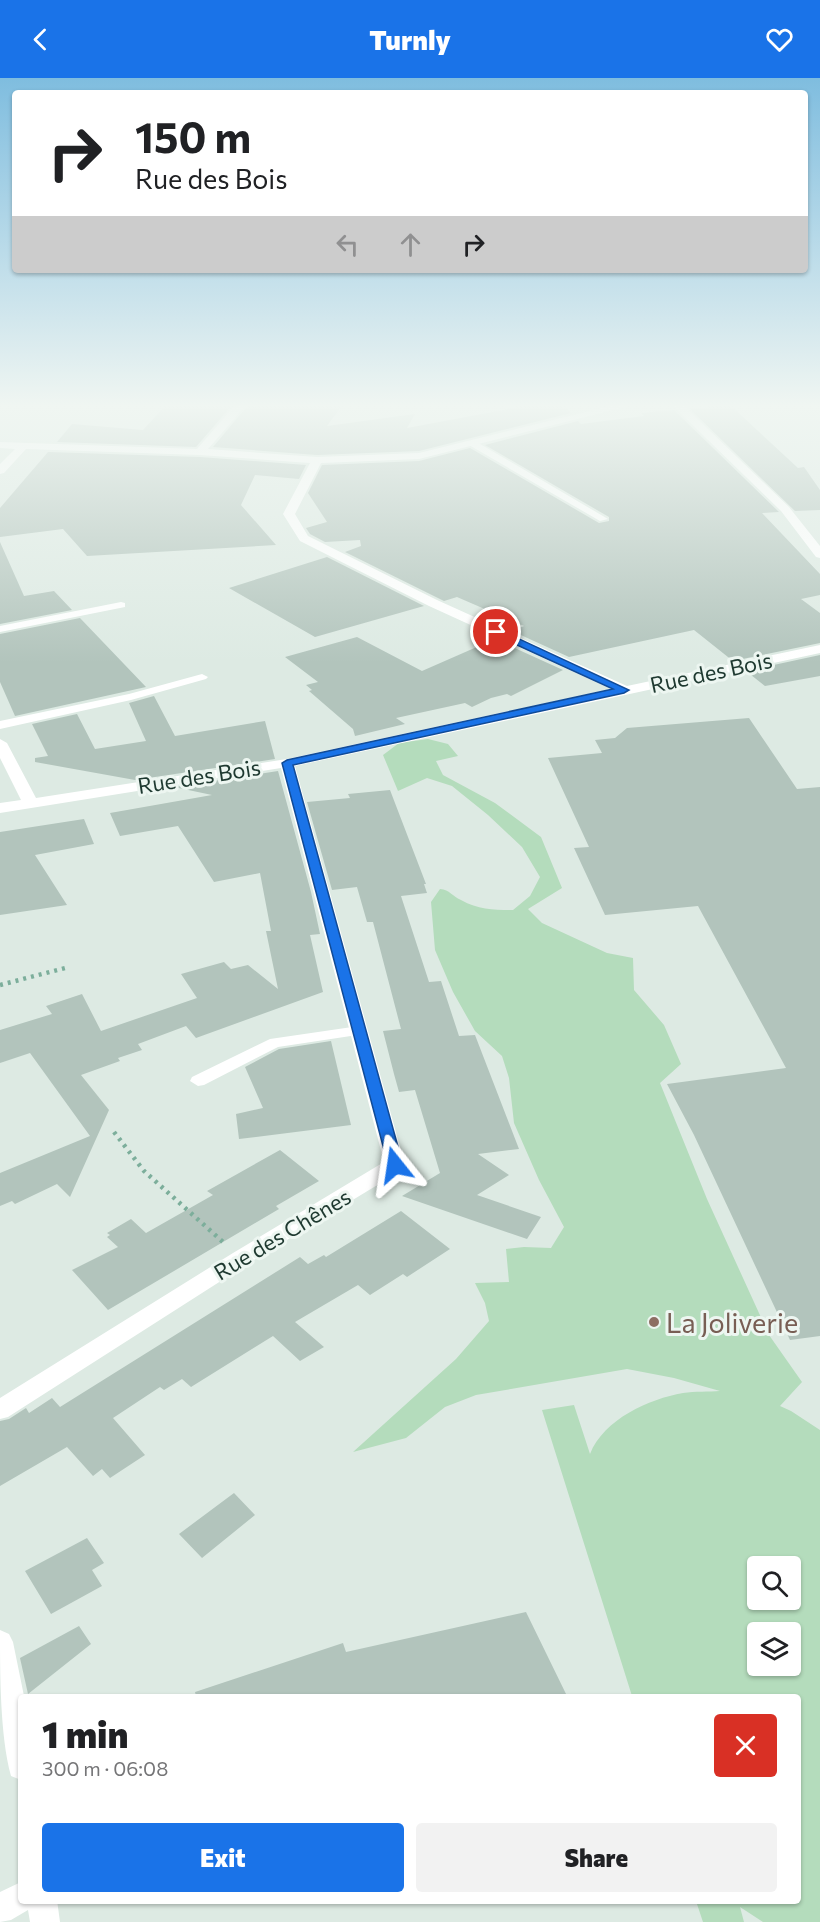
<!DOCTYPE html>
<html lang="en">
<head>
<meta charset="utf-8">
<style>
  body { margin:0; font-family:Commissioner,sans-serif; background:#f2f2f2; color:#202124; height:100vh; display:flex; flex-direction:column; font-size:22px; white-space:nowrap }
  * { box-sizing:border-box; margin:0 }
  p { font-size:20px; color:#757577 }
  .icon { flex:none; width:33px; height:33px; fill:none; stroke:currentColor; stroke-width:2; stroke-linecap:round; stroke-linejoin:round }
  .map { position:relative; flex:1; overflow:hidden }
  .side { position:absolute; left:18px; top:1616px; width:783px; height:210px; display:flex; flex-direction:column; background:#fff; border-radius:6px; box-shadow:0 2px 4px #0004 }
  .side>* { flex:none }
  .guide { position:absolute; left:12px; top:12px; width:796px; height:183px; border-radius:6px; box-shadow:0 2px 4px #0004; background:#fff; color:#202124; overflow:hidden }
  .tools { position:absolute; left:747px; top:1478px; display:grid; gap:12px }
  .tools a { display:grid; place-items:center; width:54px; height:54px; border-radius:6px; background:#fff; box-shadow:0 2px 4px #0004; font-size:30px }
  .pin { position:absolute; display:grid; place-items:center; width:51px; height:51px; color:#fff; margin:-26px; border:3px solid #fff; border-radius:50%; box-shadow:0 2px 6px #0007 }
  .me { position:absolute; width:66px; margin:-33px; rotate:345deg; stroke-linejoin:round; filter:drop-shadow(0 0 4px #0008) }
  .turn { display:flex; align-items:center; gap:21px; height:126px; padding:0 24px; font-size:27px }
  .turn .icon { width:78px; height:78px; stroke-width:2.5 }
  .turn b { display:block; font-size:42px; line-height:51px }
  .lanes { display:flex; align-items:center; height:57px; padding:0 24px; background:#0003; justify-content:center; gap:30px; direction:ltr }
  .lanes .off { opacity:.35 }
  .round { display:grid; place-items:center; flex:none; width:63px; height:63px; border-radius:6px; background:#f2f2f2 }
  .head { display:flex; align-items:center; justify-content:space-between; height:102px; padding:0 24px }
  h1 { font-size:36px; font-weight:800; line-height:45px }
  .action { display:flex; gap:12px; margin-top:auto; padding:12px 24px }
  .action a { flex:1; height:69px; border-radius:6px; background:#1a73e8; color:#fff; font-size:24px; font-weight:800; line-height:69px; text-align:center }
  .action a+a { background:#f2f2f2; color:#202124 }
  header { display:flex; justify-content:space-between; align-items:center; height:78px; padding:0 24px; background:#1a73e8; color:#fff; font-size:27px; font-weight:800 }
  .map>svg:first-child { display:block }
  .green { fill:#b4dcbc; fill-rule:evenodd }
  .building { fill:#b2c4bc }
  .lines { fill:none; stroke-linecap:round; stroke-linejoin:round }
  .path { stroke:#7cae9b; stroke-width:4.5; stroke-dasharray:3 5; stroke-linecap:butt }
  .service { fill:#fff; fill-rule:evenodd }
  .minor { fill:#fff; fill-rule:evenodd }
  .tertiary { fill:#fff; fill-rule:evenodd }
  .route { fill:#1a73e8; stroke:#114b97; stroke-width:1.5 }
  .education-dot { fill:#8d6e63; stroke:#edf6f1; stroke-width:2 }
  .labels { text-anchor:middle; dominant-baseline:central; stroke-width:6; stroke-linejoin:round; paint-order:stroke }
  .street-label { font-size:22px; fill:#1e3930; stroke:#edf6f1 }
  .near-education-label { font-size:27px; fill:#785e54; stroke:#edf6f1; text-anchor:start }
</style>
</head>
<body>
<header><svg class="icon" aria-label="back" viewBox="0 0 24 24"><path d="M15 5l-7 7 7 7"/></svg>Turnly<svg class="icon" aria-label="heart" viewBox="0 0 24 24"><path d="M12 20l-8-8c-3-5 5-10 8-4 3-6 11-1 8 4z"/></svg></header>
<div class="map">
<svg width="820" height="1844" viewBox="0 0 820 1844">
  <rect width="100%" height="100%" fill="#ddeae3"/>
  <path class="green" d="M428 661 448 666 458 678 436 683 443 697 495 725 541 759 562 810 528 831 542 845 607 875 633 880 634 912 664 947 681 986 660 1005 707 1121 769 1257 802 1304 780 1328 791 1333 820 1352V1844H763L740 1829 744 1844H703L696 1823 798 1822V1618H632L542 1332 574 1327 590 1376C604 1341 649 1321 683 1315 695 1313 709 1314 720 1313L674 1300 627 1291 476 1317 445 1329 406 1360 353 1374 456 1281 489 1243 485 1225 475 1205 509 1204 506 1171 524 1169 551 1170 564 1149 539 1102 514 1045 509 1000 502 978 475 953 453 914 435 872 431 824 440 811C450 812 452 818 461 822 479 832 494 832 513 832L530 818 540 799 522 769 488 737 452 708 427 700 398 713 383 677 399 665ZM758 1488H790V1521H758ZM758 1554H790V1587H758Z"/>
  <path class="building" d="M167 326H233L196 369 57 364 72 346 143 352Z
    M249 326H343L327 348 415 336 407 350 536 326H562L571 335 419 373 317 377 213 369Z
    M730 327 798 390 804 389 820 412V432L795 433 690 331Z
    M674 332 779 434 762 435 820 496V517L801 521 820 535V565L733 583 694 552 569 579 512 553 524 548 457 519 444 523 345 474 361 468 360 462 325 464 310 456 306 450 327 444 308 415 322 387 419 383 470 370 599 445 609 443V439L485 367 578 343 581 346 644 338 641 335Z
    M48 374 200 379 306 387 299 401 255 397 241 427 276 467 87 478 63 451 0 459V430Z
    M0 464 24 518 54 513 72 532 0 546Z
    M327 479 424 528 315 559 229 510Z
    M80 540 146 609 15 638 0 604V556Z
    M357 559 422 593 495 561 563 592 511 618 507 616 491 620 472 629 465 625 396 640 405 646 355 658 353 651 309 613 312 612 306 607 318 604 285 579Z
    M820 577V598L765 608 746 593Z
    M154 618 175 658 265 643 275 681 135 702 35 684V680L48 678 32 646 77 636 95 671 146 663 129 625Z
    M749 640 797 711 820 709V1258L790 1262 694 1057 667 1006 786 990 698 828 605 837 574 770 589 769 548 680 602 675 595 662 615 660 627 650Z
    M278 693 311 814 320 856 310 857 323 914 196 960 186 948 138 966 142 972 118 980 120 983 81 997 109 1032 70 1119 57 1106 15 1126 12 1123 0 1128V1095L90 1058 30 975 0 985V952L52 936 46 928 82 916 101 953 197 920 181 896 224 884 231 891 248 887 278 911 266 853H271L260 795 214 804 178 748 120 758 110 735 212 717 174 709Z
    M390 712 426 806H424L427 815 401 818 429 904 441 903 459 958 475 957 519 1071 478 1076 509 1097 477 1117 541 1139 527 1161 402 1118 440 1095 415 1012 399 1014 394 996 383 953 401 951 373 844H367L357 809 332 812 307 724 350 720 348 716Z
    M84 741 94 766 35 777 67 827 0 837V754Z
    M331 963 351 1047 239 1061 236 1036 263 1030 245 989 279 971Z
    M280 1072 319 1103 276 1128 279 1131 108 1232 72 1192 118 1169 107 1159 110 1157 107 1155 131 1141 146 1155 213 1117 207 1113Z
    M401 1133 450 1171 407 1199 403 1196 370 1217 358 1207 295 1244 324 1269 300 1283 273 1258 191 1309 182 1301 164 1312 160 1309 113 1340 145 1377 110 1400 102 1391 93 1398 67 1369 0 1408V1343L9 1341 26 1330 29 1335 52 1320 60 1329 300 1179 308 1186 324 1177 326 1179Z
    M234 1415 255 1437 202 1480 179 1456Z
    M87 1460 104 1485 92 1492 102 1508 51 1536 25 1493Z
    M526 1534 567 1618H196L195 1614 343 1565 346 1574Z
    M79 1548 91 1566 28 1616 20 1580Z"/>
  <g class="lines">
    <path class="path" d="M0 907 69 889
      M114 1054 144 1093 223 1164"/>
    <path class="service" d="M469 363H475L608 441 600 443 469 367Z
      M121 524 125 525V529L0 554V548Z
      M202 596 208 599 206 601 131 622 0 651V643L129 616Z
      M359 948 364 950 367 953 364 956 278 969 204 1007 198 1008 190 1003 192 999 270 961Z"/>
    <path class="minor" d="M236 326H247L208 371 317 379 419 375 618 326H637L419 381 321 385 295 436 308 458 437 522 627 608 820 567V575L295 688 405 1087 402 1092 249 1185 8 1339 0 1341V1320L233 1175 384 1084 281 690 0 735V725L21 722 0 680V661L7 665 36 720 287 681 611 611 429 528 300 463 283 436 310 385 200 377 26 371 4 395 0 396V386L15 371 0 370V364L197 371Z
      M671 326H682L789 429 820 468V480L816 479 781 433Z"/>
    <path class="tertiary" d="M0 1552 9 1556 13 1564 24 1618H21V1702L11 1698C0 1658 0 1596 0 1552Z
      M21 1804V1822H57L60 1844H30L28 1832 11 1842 0 1844V1814Z"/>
  </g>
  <linearGradient id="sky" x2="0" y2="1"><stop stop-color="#7fbddf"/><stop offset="0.56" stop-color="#f0f6f2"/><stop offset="1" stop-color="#f0f6f2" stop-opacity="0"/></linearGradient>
  <rect width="820" height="585" fill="url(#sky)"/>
  <path class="route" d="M493 552H500L629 612 624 615 293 687 403 1087 395 1092 388 1087 282 685 287 682 613 611 493 556Z"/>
  <circle class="education-dot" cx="654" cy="1244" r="6"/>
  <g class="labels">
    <g class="street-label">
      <text transform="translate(711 594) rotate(-12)">Rue des Bois</text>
      <text transform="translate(199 698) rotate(-9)">Rue des Bois</text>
      <text transform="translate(282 1156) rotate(-31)">Rue des Chênes</text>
    </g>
    <g class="near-education-label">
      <text x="666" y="1244">La Joliverie</text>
    </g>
  </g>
</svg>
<div class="tools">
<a><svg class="icon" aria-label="search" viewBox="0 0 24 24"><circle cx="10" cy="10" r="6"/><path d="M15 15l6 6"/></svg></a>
<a><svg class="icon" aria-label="layers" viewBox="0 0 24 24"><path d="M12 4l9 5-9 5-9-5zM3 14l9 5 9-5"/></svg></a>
</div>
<div class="pin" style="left:496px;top:554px;background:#d93025"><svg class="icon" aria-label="arrive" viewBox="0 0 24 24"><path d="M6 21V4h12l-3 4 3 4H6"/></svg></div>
<svg class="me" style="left:395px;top:1087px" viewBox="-20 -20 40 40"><path d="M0-17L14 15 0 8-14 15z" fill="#1a73e8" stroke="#fff" stroke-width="4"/></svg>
<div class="guide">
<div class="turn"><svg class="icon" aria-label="right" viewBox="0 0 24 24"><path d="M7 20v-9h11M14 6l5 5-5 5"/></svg><div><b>150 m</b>Rue des Bois</div></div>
<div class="lanes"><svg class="icon off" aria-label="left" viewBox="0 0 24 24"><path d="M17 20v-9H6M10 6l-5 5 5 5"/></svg><svg class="icon off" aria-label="ahead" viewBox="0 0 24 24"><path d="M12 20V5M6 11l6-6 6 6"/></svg><svg class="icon" aria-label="right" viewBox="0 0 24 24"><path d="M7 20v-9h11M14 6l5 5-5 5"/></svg></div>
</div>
<section class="side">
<div class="head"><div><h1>1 min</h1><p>300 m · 06:08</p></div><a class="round" style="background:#d93025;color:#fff"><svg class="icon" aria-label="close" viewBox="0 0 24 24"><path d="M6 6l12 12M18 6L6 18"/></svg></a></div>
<div class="action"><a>Exit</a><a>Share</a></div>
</section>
</div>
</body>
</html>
